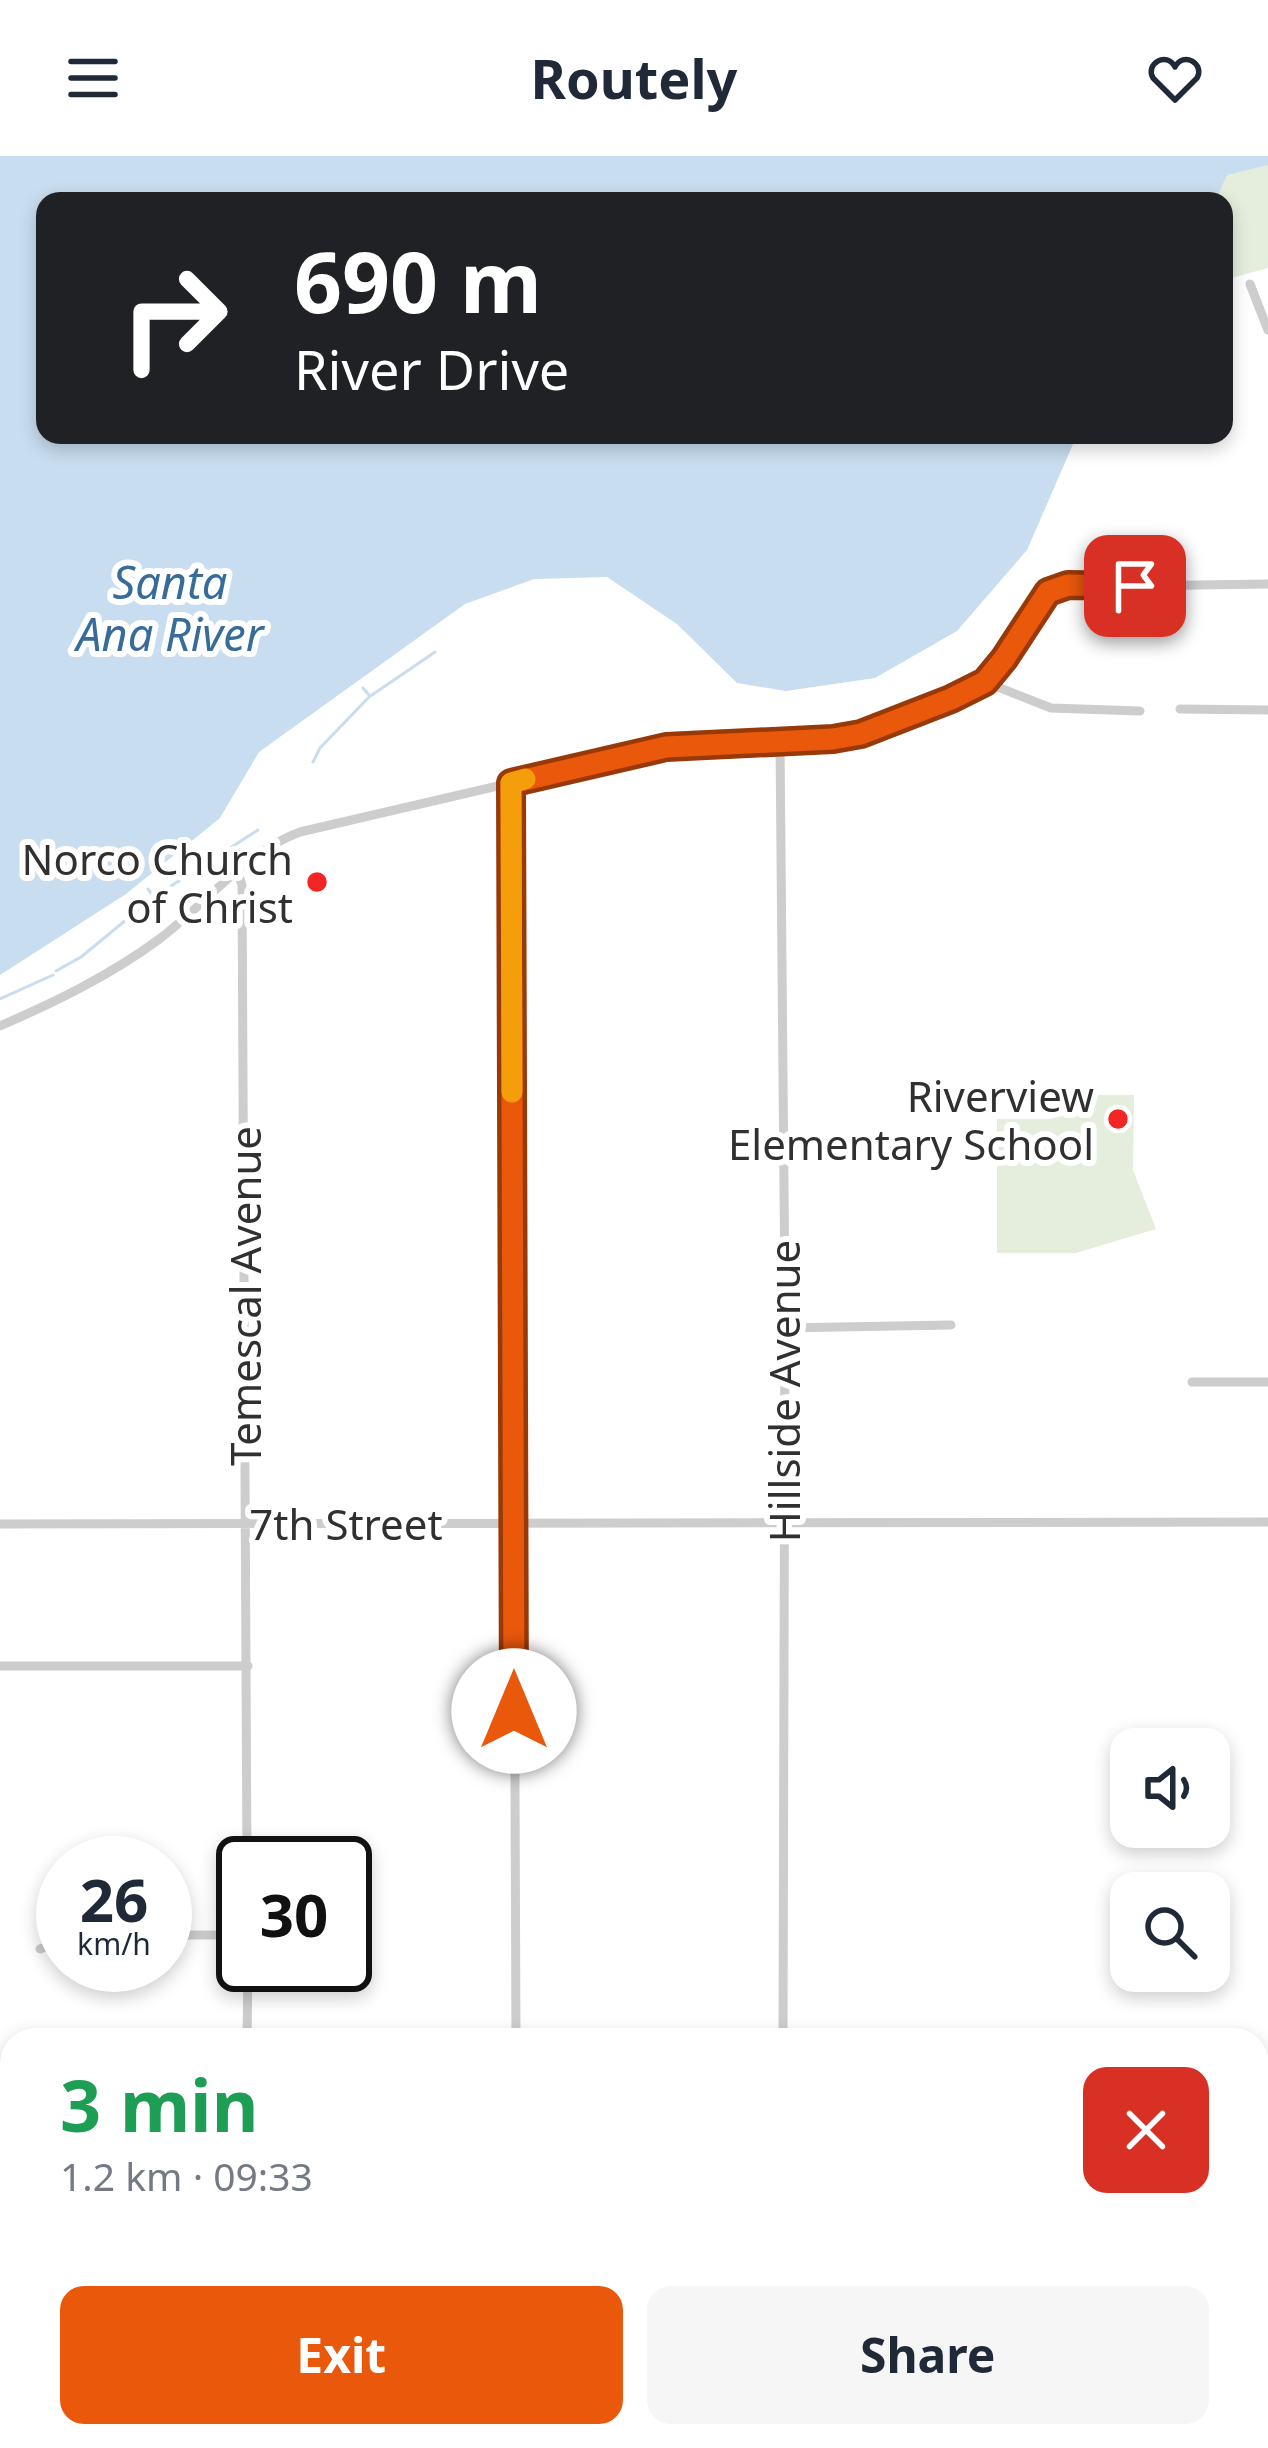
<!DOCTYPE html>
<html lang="en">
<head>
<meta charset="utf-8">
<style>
  body { margin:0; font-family:"Noto Sans",sans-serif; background:#f6f6f7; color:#1f2937; height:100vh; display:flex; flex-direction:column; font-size:45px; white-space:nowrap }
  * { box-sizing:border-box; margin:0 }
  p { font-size:39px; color:#747a83 }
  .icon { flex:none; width:66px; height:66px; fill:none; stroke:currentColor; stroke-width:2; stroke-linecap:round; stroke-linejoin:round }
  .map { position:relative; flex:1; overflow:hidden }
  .details { position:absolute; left:0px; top:1872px; width:1269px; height:420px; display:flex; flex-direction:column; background:#fff; border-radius:36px 36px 0 0; box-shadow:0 6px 18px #0003 }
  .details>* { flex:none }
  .hud { position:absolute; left:36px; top:36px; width:1197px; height:252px; border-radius:24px; box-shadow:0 6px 18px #0003; background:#202124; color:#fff; overflow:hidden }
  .buttons { position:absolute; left:1110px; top:1572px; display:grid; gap:24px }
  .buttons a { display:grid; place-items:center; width:120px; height:120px; border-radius:24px; background:#fff; box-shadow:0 6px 18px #0003; font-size:60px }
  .speed { position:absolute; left:36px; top:1680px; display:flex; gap:24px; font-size:60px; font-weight:700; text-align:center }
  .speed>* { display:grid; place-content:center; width:156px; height:156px; border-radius:50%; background:#fff; box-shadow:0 6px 18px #0003; line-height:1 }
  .speed small { font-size:30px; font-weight:400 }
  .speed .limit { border:6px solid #111; border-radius:18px; background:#fff; color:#111 }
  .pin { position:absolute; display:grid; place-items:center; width:102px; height:102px; color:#fff; margin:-51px; border-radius:24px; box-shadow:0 6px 18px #0006 }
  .me { position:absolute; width:132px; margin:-66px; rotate:0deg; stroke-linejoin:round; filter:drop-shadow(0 0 9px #0008) }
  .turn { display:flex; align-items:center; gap:42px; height:252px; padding:0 60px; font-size:54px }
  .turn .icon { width:156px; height:156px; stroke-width:2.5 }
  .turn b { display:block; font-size:84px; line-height:102px }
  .round { display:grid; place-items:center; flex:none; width:126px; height:126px; border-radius:24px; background:#f6f6f7 }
  .summary { display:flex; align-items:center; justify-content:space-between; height:204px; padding:0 60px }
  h1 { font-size:72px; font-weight:700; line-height:90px; color:#1e9e55 }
  .button { display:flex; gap:24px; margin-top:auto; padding:24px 60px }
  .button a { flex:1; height:138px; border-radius:24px; background:#ea580c; color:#fff; font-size:48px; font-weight:700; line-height:138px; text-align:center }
  .button a+a { background:#f6f6f7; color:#1f2937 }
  header { display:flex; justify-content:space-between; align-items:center; height:156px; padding:0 60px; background:#fff; font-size:54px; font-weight:700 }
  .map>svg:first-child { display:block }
  .green { fill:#e5eedd }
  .water { fill:#c8ddef }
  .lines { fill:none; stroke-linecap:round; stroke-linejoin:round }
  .stream { stroke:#c8ddef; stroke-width:3 }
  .minor { stroke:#cdcdcd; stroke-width:9 }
  .route-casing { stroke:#983908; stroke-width:30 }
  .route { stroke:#ea580c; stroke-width:21 }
  .slow { stroke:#f59e0b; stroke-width:21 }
  .poi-dot { fill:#f42625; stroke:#fff; stroke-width:4.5 }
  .labels { text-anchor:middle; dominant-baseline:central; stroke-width:12; stroke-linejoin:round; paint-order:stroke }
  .poi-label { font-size:42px; fill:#303030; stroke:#fff; text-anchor:end }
  .street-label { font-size:42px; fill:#303030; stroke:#fff }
  .water-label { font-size:45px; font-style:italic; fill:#366b9a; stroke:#fff }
</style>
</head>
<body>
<header><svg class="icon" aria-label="menu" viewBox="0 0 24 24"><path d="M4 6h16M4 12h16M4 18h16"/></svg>Routely<svg class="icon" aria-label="heart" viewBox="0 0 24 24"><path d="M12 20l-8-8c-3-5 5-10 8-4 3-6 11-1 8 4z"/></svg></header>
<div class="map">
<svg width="1268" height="2292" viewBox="0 0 1268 2292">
  <rect width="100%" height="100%" fill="#fff"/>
  <path class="green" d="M1268 0V112L1224 124V45H840Z
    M1051 939H1134L1133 1014 1156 1073 1076 1097H997V963H1051Z"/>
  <path class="water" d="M0 0H1268V9L1227 19 1215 45H45V279H1077L1027 394 957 475 875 522 786 535 737 527 677 468 607 421 534 423 465 448 259 596 220 662 126 738 0 819Z"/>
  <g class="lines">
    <path class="stream" d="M372 539 435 496
      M313 606 320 592 370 540 363 532
      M148 733 154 741 258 674
      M56 815 81 801 154 741
      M0 843 53 819"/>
    <path class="minor" d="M1250 128 1268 174
      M985 526 1051 552 1140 555
      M1180 553 1268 554
      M780 586 785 1141 783 1884
      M511 627 516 1884
      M238 717 242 729 247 1707
      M0 870C55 846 109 820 158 784 204 750 245 696 300 676L666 591 833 583 861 578 951 543 985 526 1004 503 1039 447 1058 431 1268 428
      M784 1172 951 1169
      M1192 1226H1268
      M0 1368 1268 1366
      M0 1510H248
      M165 1779H243
      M40 1793 63 1784
      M247 1884 248 1809
      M0 1983H12
      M246 2280V2292
      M518 2280V2292
      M785 2280V2292"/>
  </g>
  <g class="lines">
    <defs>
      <path id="route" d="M514 1555 511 627 666 591 833 583 861 578 951 543 985 526 1004 503 1048 436 1068 429 1135 430"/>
    </defs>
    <use href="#route" class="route-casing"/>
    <use href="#route" class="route"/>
    <path class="slow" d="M512 936 511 627 525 623"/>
  </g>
  <g class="poi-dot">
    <circle cx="317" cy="726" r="12"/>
    <circle cx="1118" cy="963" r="12"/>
  </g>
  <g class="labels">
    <g class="poi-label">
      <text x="293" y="702">Norco Church<tspan x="293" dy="48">of Christ</tspan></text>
      <text x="1094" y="939">Riverview<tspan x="1094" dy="48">Elementary School</tspan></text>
    </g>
    <g class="street-label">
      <text transform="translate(244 1140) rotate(-90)">Temescal Avenue</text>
      <text transform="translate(783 1235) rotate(-90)">Hillside Avenue</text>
      <text x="346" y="1367">7th Street</text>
    </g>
    <g class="water-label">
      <text x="170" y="425">Santa<tspan x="170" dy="52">Ana River</tspan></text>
    </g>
  </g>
</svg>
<div class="buttons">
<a><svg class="icon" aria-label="sound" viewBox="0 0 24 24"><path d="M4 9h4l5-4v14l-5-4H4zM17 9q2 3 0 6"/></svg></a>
<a><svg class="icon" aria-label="search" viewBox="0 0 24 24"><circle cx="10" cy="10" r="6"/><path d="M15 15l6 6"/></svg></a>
</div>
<div class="speed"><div>26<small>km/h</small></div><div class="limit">30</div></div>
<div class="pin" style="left:1135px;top:430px;background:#d93025"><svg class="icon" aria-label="arrive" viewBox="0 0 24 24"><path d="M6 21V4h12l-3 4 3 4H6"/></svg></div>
<svg class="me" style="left:514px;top:1555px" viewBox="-20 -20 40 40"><circle r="19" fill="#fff"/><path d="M0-13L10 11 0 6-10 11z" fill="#ea580c"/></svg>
<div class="hud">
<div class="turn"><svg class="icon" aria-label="right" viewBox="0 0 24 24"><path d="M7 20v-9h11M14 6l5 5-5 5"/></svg><div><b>690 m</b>River Drive</div></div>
</div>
<section class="details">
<div class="summary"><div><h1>3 min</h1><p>1.2 km · 09:33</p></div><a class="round" style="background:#d93025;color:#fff"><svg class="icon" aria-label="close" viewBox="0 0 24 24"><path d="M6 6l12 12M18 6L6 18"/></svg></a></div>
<div class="button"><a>Exit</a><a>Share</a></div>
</section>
</div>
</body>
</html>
